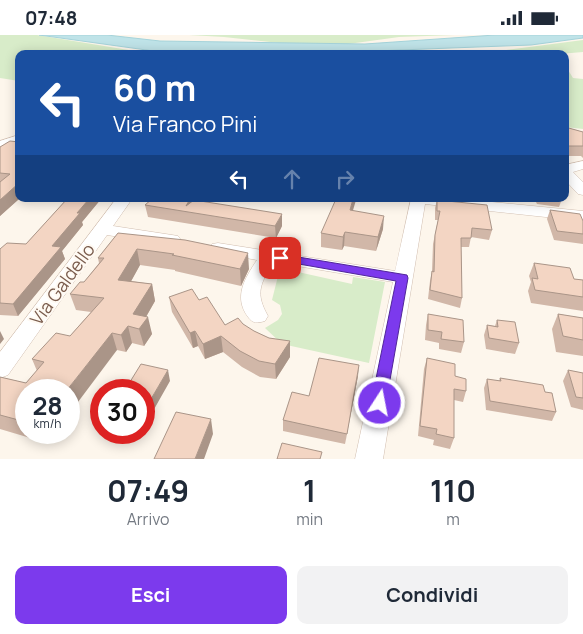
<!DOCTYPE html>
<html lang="it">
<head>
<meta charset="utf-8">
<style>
  body { margin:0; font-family:Manrope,sans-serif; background:#f2f2f3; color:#1f2937; height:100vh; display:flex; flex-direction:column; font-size:19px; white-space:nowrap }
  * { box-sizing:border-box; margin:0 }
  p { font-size:16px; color:#747a83 }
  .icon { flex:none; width:28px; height:28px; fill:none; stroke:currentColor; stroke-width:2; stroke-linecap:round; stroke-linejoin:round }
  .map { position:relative; height:424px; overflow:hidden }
  .sheet { display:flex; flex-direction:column; background:#fff; flex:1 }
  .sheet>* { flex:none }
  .top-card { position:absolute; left:15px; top:15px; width:554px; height:152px; border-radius:10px; box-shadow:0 2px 12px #0003; background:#1a4fa0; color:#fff; overflow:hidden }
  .speed { position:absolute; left:15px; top:344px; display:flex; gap:10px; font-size:25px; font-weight:700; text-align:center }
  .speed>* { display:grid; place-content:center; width:65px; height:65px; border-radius:50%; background:#fff; box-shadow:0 2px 12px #0003; line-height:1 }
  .speed small { font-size:12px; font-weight:400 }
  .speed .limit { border:8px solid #d22; background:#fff; color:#111 }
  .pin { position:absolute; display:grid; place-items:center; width:42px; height:42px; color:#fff; margin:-21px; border-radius:10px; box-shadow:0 2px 8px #0006 }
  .me { position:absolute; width:55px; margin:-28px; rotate:11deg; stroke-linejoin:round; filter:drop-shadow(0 0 4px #0008) }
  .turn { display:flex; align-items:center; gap:18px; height:105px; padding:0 15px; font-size:22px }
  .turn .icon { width:65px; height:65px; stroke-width:2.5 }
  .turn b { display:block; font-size:35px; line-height:42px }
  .lanes { display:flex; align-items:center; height:48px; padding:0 15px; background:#0003; justify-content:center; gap:25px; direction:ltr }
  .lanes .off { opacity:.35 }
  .eta { display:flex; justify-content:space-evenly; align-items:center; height:85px; text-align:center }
  .eta b { font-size:30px; font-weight:700; line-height:35px }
  .cta { display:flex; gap:10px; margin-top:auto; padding:10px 15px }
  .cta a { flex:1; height:58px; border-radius:10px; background:#7c3aed; color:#fff; font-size:20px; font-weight:700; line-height:58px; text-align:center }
  .cta a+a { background:#f2f2f3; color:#1f2937 }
  .status { display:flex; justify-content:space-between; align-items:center; height:35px; padding:0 25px; background:#fff; direction:ltr }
  .status svg { height:14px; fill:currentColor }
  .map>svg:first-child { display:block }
  .green { fill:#d8ecc9 }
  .water { fill:#bfe3e8; stroke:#a5d3da }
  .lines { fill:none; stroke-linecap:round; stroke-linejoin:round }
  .street-casing { stroke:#d1beb0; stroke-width:1 }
  .street { fill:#fff; fill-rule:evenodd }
  .wall { fill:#d1b7a8 }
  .shaded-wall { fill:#aa9588 }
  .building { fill:#f3d5c3; stroke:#aa9588 }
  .route { fill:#7c3aed; stroke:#51269a }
  .labels { text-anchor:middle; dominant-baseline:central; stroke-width:4; stroke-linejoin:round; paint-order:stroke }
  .street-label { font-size:18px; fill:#7a5c4d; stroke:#fffaf3 }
</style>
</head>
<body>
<div class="status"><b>07:48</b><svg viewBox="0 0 49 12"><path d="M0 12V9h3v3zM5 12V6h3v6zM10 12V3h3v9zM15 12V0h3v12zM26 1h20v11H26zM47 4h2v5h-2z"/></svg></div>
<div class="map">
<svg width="583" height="424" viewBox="0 0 583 424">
  <rect width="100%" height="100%" fill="#fdf6ec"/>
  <path class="green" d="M0 0H37L153 19H19V46L0 43Z
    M189 0H455L399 2 348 9H289L224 2Z
    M583 5V17L559 19H476Z
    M565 30 573 43 583 44V94L565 92Z
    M280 233 352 249 353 242 385 247 369 328 282 309 265 293 278 285 282 279 280 270 272 265Z"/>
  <path class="water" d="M39 0H107L160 6 365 9 495 0H583V3L531 10 451 13 299 19H175Z"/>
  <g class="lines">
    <defs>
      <path id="street" d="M19 100V108L0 114V106Z
        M583 126V134L573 137 583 147V160L578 159 565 145V130Z
        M116 164H132L113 191 172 200 178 201 181 205 178 209 172 210 107 200 8 340 0 343V317Z
        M411 164H461L583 176V186L425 169 383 424H355L393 247 273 227C260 250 255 258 268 281L265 286C258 288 253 289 248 282 233 262 245 243 257 225L218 218 212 217 209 213 212 209 218 208 395 236Z"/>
    </defs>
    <use href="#street" class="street-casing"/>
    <use href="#street" class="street"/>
  </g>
  <path class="wall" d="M565 92 583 97V123L581 121H565Z
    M19 107V164L0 181V112Z
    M67 164H101L82 187 83 190 62 216 65 224 18 281 0 280V214L26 209Z
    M528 164H562L559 172 537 169 536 167 529 166Z
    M437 165 492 195 489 205 471 202 469 212H461L462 263 460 273 428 264 430 246 432 236 433 209 438 185H435V173Z
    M196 166 282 191 276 203 148 182 145 170Z
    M550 175 583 186V209L554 205 547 184Z
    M353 176 383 194 376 216 344 211 342 215 321 212V198Z
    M118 198 249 234 241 251 175 236V235L140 230 131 246 152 249 155 266 146 282 152 299 144 311 132 308 126 317 117 315 26 355V398H55L47 408 0 394V342L26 348 37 336 32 324 70 301 91 277 76 275 70 259 84 247 99 228 98 223Z
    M534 228 574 244 583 245V276L531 268 528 256 531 247 529 241Z
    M169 262 199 265 225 290 254 296 269 303 290 306V322L276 344 260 342 242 332 223 317 205 324 198 311 193 313 172 277Z
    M428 279 464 307 461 318 439 314V308L425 305 426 290Z
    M558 279 583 283V321L556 317 552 294Z
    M497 285 519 308 515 319 486 314 484 300 487 290 495 291Z
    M427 323 455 341 466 356 463 367 454 365V403L450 414 433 410 434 405 418 401 424 334Z
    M568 335 583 338V375L571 372 563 346Z
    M358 341 345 409 283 396V385L309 361Z
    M500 343 545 357 556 377 552 386 486 375 484 353 487 344 499 346Z"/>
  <path class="shaded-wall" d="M19 148V164L0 181V165Z
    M89 164H101L82 187 83 190 62 216 65 224 18 281 13 269 52 211 77 178Z
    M190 164H197L191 177 186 171Z
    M353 164H356V165L349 189 350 175Z
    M282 179V191L276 203 275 191Z
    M384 181 383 194 376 216 378 202Z
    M345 197 344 211 342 215 343 202Z
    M137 214 140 230 123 261 118 245Z
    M248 218 249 234 241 251 240 234Z
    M152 249 155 266 139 294 133 279Z
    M148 282 152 299 144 311 139 294Z
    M128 291 132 308 126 317 121 300Z
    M0 296 4 304 0 309Z
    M195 296 198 311 193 313 190 298Z
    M112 298 117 315 69 379V355H67Z
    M221 301 223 317 205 324 203 309Z
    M290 306V322L276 344 275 329Z
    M359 330 358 341 345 409 347 399Z
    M168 335 170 346 144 392V376Z
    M211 384 213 399 204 424H195Z
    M42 398H55L47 408Z"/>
  <path class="building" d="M565 92 583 97V111H565Z
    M10 106 19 107V148L0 165V147L10 139 0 138V112Z
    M67 164H89L77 178H80L52 211 61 212 13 269 0 268V214L7 208 26 209Z
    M152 164H190L186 171 194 165 282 179 275 191 145 170Z
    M336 164H353L350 175 384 181 378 202 345 197 343 202 321 198Z
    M437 165 487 170 492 195 472 193 471 203H461L462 263 430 255 432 236 434 237 435 200 440 176H437Z
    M550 175 580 179 583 186V199L557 196Z
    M118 198 185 205 248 218 240 234 172 220 174 219 137 214 118 245 152 249 133 279 148 282 139 294 128 291 121 300 112 298 67 355H26V387L0 380V342L26 348 44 327 32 324 56 298 70 301 104 263 70 259 80 247H84L104 223H98Z
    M534 228 570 233 574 244 583 245V262L535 255 532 243 538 244Z
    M192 254 199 265 207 262 225 290 238 283 243 289 254 296 269 303 290 306 275 329 259 326 240 316 221 301 203 309 195 296 190 298 169 262Z
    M428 279 463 285 464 307 441 304 442 297 428 295Z
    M558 279 583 283V305L563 301Z
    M497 285 515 287 519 308 489 303 487 290 498 292Z
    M319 323 359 330 347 399 283 385 292 357 309 361Z
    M427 323 455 329V341L466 344V356L454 354V403L436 399 437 394 420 391Z
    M141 329 168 335 144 376V355H125Z
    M568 335 583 338V363L576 362Z
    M500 343 543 350 545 357 552 358 556 377 490 366 487 344 501 346Z
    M176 377 211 384 195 424H154Z
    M282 408 322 417 320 424H277Z"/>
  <path class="route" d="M280 219 407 240 408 243 385 373 380 375 374 373 371 368 396 246 276 225 274 223Z"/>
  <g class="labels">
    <g class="street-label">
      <text transform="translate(62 249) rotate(-54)">Via Galdello</text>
    </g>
  </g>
</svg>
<div class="speed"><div>28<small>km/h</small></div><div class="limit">30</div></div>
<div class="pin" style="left:280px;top:223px;background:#d93025"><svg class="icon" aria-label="arrive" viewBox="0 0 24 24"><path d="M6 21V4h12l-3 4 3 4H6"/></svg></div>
<svg class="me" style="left:380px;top:368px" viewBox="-20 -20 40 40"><circle r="17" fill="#7c3aed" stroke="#fff" stroke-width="3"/><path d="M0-11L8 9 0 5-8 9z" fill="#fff"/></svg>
<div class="top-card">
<div class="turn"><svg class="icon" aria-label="left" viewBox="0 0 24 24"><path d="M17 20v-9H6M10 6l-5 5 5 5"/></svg><div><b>60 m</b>Via Franco Pini</div></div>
<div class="lanes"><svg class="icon" aria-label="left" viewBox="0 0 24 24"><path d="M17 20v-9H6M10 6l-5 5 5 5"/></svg><svg class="icon off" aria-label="ahead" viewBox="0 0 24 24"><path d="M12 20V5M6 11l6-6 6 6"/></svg><svg class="icon off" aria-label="right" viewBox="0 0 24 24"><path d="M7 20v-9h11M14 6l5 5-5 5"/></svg></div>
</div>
</div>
<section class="sheet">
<div class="eta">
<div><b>07:49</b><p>Arrivo</p></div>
<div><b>1</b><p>min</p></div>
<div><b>110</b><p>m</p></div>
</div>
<div class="cta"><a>Esci</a><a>Condividi</a></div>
</section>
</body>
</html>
